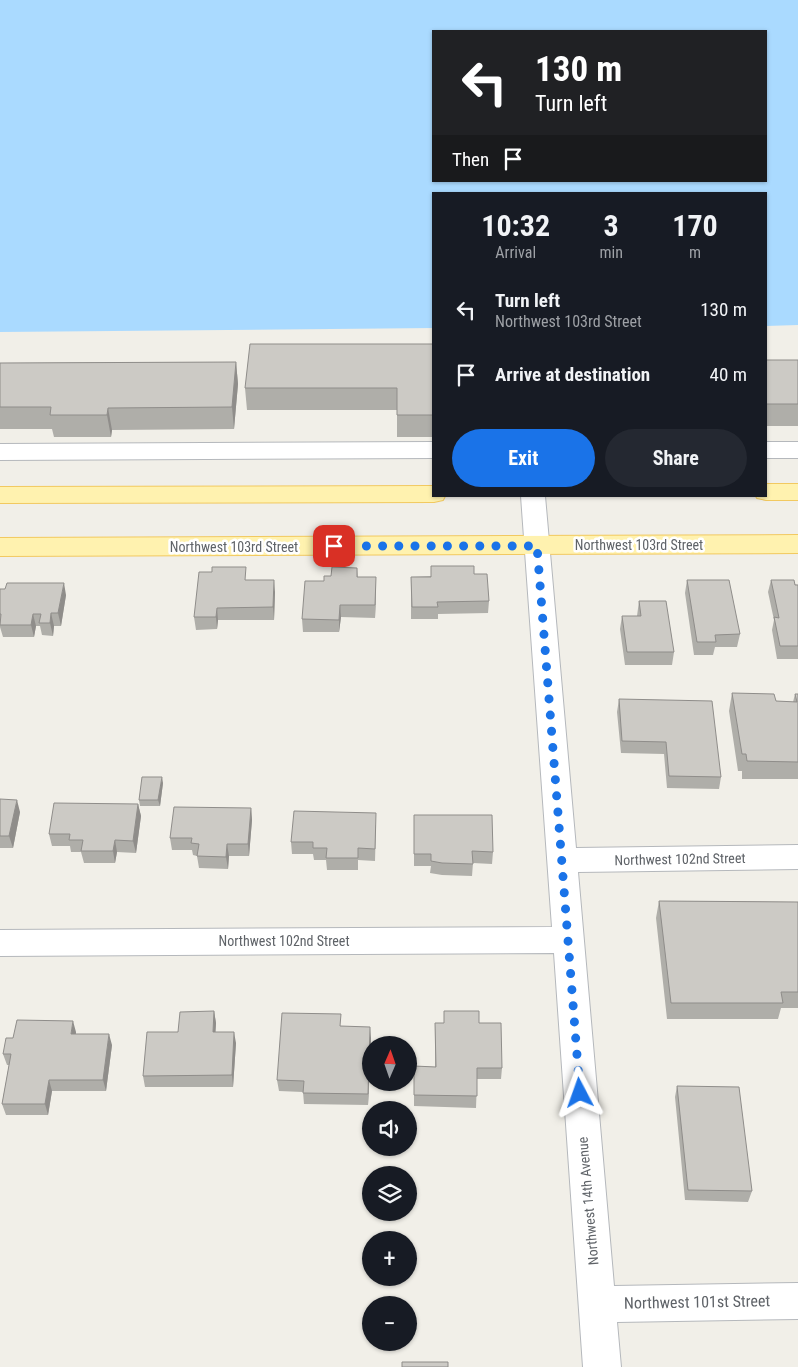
<!DOCTYPE html>
<html lang="en">
<head>
<meta charset="utf-8">
<style>
  body { margin:0; font-family:"Roboto Condensed",sans-serif; background:#242831; color:#f1f3f6; height:100vh; display:flex; flex-direction:column; font-size:19px; white-space:nowrap }
  * { box-sizing:border-box; margin:0 }
  p { font-size:16px; color:#9ea1a6 }
  .icon { flex:none; width:28px; height:28px; fill:none; stroke:currentColor; stroke-width:2; stroke-linecap:round; stroke-linejoin:round }
  .map { position:relative; flex:1; overflow:hidden }
  .sheet { position:absolute; left:432px; top:192px; width:335px; height:305px; display:flex; flex-direction:column; background:#171b24; border-radius:0px; box-shadow:0 1px 4px #0004 }
  .sheet>* { flex:none }
  .banner { position:absolute; left:432px; top:30px; width:335px; height:152px; border-radius:0px; box-shadow:0 1px 4px #0004; background:#202124; color:#fff; overflow:hidden }
  .needle { width:32px; rotate:2deg }
  .buttons { position:absolute; left:362px; top:1036px; display:grid; gap:10px }
  .buttons a { display:grid; place-items:center; width:55px; height:55px; border-radius:50%; background:#171b24; box-shadow:0 1px 4px #0004; font-size:25px }
  .pin { position:absolute; display:grid; place-items:center; width:42px; height:42px; color:#fff; margin:-21px; border-radius:10px; box-shadow:0 2px 8px #0006 }
  .me { position:absolute; width:55px; margin:-28px; rotate:356deg; stroke-linejoin:round; filter:drop-shadow(0 0 4px #0008) }
  .turn { display:flex; align-items:center; gap:18px; height:105px; padding:0 20px; font-size:22px }
  .turn .icon { width:65px; height:65px; stroke-width:2.5 }
  .turn b { display:block; font-size:35px; line-height:42px }
  .then { display:flex; align-items:center; height:48px; padding:0 20px; background:#0003; gap:10px; font-size:19px }
  .eta { display:flex; justify-content:space-evenly; align-items:center; height:85px; text-align:center }
  .eta b { font-size:30px; font-weight:700; line-height:35px }
  .button { display:flex; gap:10px; margin-top:auto; padding:10px 20px }
  .button a { flex:1; height:58px; border-radius:30px; background:#1a73e8; color:#fff; font-size:20px; font-weight:700; line-height:58px; text-align:center }
  .button a+a { background:#242831; color:#f1f3f6 }
  ul { padding:0; list-style:none }
  li { display:flex; align-items:center; gap:15px; height:65px; padding:0 20px }
  li div { flex:1 }
  li b { display:block; font-size:19px }
  li em { font-style:normal }
  .map>svg:first-child { display:block }
  .water { fill:#aadaff; fill-rule:evenodd }
  .lines { fill:none; stroke-linecap:round; stroke-linejoin:round }
  .minor-casing { stroke:#b5b8bc; stroke-width:2 }
  .major-casing { stroke:#f2c960; stroke-width:2 }
  .minor { fill:#fff; fill-rule:evenodd }
  .major { fill:#fff2af; fill-rule:evenodd }
  .wall { fill:#afaea9 }
  .shaded-wall { fill:#8f8d8a }
  .building { fill:#cccac5; stroke:#8f8d8a }
  .route { stroke:#1a73e8; stroke-width:9; stroke-dasharray:0 16.2 }
  .labels { text-anchor:middle; dominant-baseline:central; stroke-width:5; stroke-linejoin:round; paint-order:stroke }
  .street-label { font-size:14px; fill:#5f6368; stroke:#fff }
  .near-street-label { font-size:16px; fill:#5f6368; stroke:#fff }
</style>
</head>
<body>
<div class="map">
<svg width="798" height="1367" viewBox="0 0 798 1367">
  <rect width="100%" height="100%" fill="#f1efe8"/>
  <path class="water" d="M0 0H798V325L766 326V194H434V328L0 332ZM434 31H766V181H434Z"/>
  <g class="lines">
    <defs>
      <path id="minor" d="M434 442V458L0 460V444Z
        M766 442H798V458H766Z
        M521 496H545L576 848 798 845V869L578 872 614 1286 798 1283V1319L617 1322 621 1367H583L554 953 0 956V930L552 927Z"/>
      <path id="major" d="M766 484H798V500H766L757 498 756 496H766Z
        M434 486V496H445L443 500 434 502 0 503V487Z
        M798 535V553L0 556V538Z"/>
    </defs>
    <use href="#minor" class="minor-casing"/>
    <use href="#major" class="major-casing"/>
    <use href="#minor" class="minor"/>
    <use href="#major" class="major"/>
  </g>
  <path class="wall" d="M434 344V437H397V410H247L245 388Z
    M766 360H798V426H766Z
    M236 362 238 384 234 429 112 430 111 437H54L52 429H0V363Z
    M357 568 358 577 376 589 375 618 341 617 339 632H303L302 619 324 581 331 576Z
    M474 574 489 601 488 613 438 614V619H411V577Z
    M247 580 275 592 274 620H218L217 629 196 630 194 617Z
    M687 580 740 634 737 647H715L713 655H694L685 593Z
    M771 580 798 585V659H777L772 630 774 620 768 592Z
    M0 589 66 595 61 626H54L53 636 42 635 40 626H36L34 637H3L0 627Z
    M639 601 674 652 672 665H625L620 629 622 616H637Z
    M732 693 776 701 793 702 795 694H798V779H742V771H738L729 711Z
    M619 699 721 777 719 789 667 788 664 754 621 753 617 712Z
    M163 783 160 806H140L139 800Z
    M0 799 20 812 13 848H0Z
    M138 804 141 816 136 853 117 852 115 863H84L81 852H71L70 846H52L49 834Z
    M251 808 252 820 249 856H229L228 869 199 868 197 856 193 855 192 850H172L170 838Z
    M414 815 493 852 492 864 473 863 472 876 442 875 430 873 431 866H414Z
    M376 825 375 861 358 860V870H327L326 860H314L313 854H292L291 842Z
    M659 901 798 902V1008H781L778 1019H667L656 918Z
    M214 1011 216 1023 215 1032 236 1043 233 1087H145L143 1076 178 1032Z
    M435 1023H479L502 1068 501 1079H477L476 1108 414 1106V1066L435 1067Z
    M341 1026 371 1038 368 1105 304 1104 303 1092 279 1091 277 1080Z
    M76 1032V1034L112 1045 106 1091H52L48 1115H6L2 1104 9 1065H7L3 1054 13 1038Z
    M677 1086 752 1191 748 1202 685 1200 675 1097Z"/>
  <path class="shaded-wall" d="M236 362 238 384 234 429 232 407Z
    M108 408 112 430 111 437 107 415Z
    M376 577V589L375 618V605Z
    M274 580 275 592 274 620 273 607Z
    M64 583 66 595 61 626 58 613Z
    M340 605 341 617 339 632V620Z
    M217 608 218 620 217 629 216 617Z
    M51 613 54 626 53 636 50 623Z
    M33 614 36 626 34 637 31 625Z
    M162 777 163 783 160 806 158 800Z
    M17 800 20 812 13 848 9 836Z
    M138 804 141 816 136 853 133 841Z
    M251 808 252 820 249 856 248 844Z
    M115 840 117 852 115 863 113 851Z
    M227 844 229 856 228 869 226 857Z
    M214 1011 216 1023 215 1043 213 1032Z
    M73 1021 76 1032 74 1045 71 1034Z
    M370 1027 371 1038 368 1105V1094Z
    M234 1032 236 1043 233 1087 232 1075Z
    M109 1034 112 1045 106 1091 103 1080Z
    M49 1080 52 1091 48 1115 45 1104Z"/>
  <path class="building" d="M250 344H434V415H397V388H245Z
    M766 360H798V404H766Z
    M236 362 232 407 108 408 107 415H50L51 407H0V363Z
    M431 566H474V574H487L489 601 437 602 438 607H412L411 577H431Z
    M212 567H246L245 580H274L273 607 217 608 216 617H194L199 572H212Z
    M332 567 357 568V577H376L375 605H340L339 620 302 619 305 581H324V576H331Z
    M687 580H729L740 634 715 635 716 642H697Z
    M771 580H794L795 585H798V646H780L774 617 779 618Z
    M7 583H64L58 613H51L50 623H39L41 614H33L31 625H0L1 614H0V589H5Z
    M639 601H666L674 652H627L622 616H641Z
    M732 693 774 694 776 701 797 702 795 694H798V762L747 761 746 754H742Z
    M619 699 712 701 721 777 669 776 666 742 622 741Z
    M142 777H162L158 800H139Z
    M0 799 17 800 9 836H0Z
    M54 803 138 804 133 841 115 840 113 851H81L83 840H69L70 834H49Z
    M174 807 251 808 248 844H227L226 857 197 856 199 844 191 843 192 838H170Z
    M294 811 376 813 375 849 358 848V858H326L327 848H313V842H291Z
    M414 815H492L493 852 472 851 473 864 442 863 431 861V854H414Z
    M659 901 798 902V992H781L783 1003H671Z
    M214 1011 213 1032H234L232 1075 143 1076 147 1032H178L180 1012Z
    M444 1011H479V1023H501L502 1068H477V1096L414 1095V1066L436 1067 435 1023H444Z
    M282 1013 341 1014 340 1026 370 1027 368 1094 303 1093 304 1081 277 1080Z
    M17 1020 73 1021 71 1034H109L103 1080H49L45 1104H2L11 1054H3L6 1038H13Z
    M677 1086 739 1087 752 1191 688 1190Z
    M402 1362H448V1367H402Z"/>
  <g class="lines">
    <path class="route" d="M334 546H537L580 1093"/>
  </g>
  <g class="labels">
    <g class="street-label">
      <text x="639" y="545">Northwest 103rd Street</text>
      <text x="234" y="547">Northwest 103rd Street</text>
      <text transform="translate(680 859) rotate(-1)">Northwest 102nd Street</text>
      <text x="284" y="941">Northwest 102nd Street</text>
      <text transform="translate(588 1201) rotate(-95)">Northwest 14th Avenue</text>
    </g>
    <g class="near-street-label">
      <text transform="translate(697 1302) rotate(-1)">Northwest 101st Street</text>
    </g>
  </g>
</svg>
<div class="buttons">
<a><svg class="needle" viewBox="-14 -14 28 28"><path d="M0-13l5 13h-10z" fill="#e53935"/><path d="M0 13l5-13h-10z" fill="#9ea1a6"/></svg></a>
<a><svg class="icon" aria-label="sound" viewBox="0 0 24 24"><path d="M4 9h4l5-4v14l-5-4H4zM17 9q2 3 0 6"/></svg></a>
<a><svg class="icon" aria-label="layers" viewBox="0 0 24 24"><path d="M12 4l9 5-9 5-9-5zM3 14l9 5 9-5"/></svg></a>
<a>+</a>
<a>−</a>
</div>
<div class="pin" style="left:334px;top:546px;background:#d93025"><svg class="icon" aria-label="arrive" viewBox="0 0 24 24"><path d="M6 21V4h12l-3 4 3 4H6"/></svg></div>
<svg class="me" style="left:580px;top:1093px" viewBox="-20 -20 40 40"><path d="M0-17L14 15 0 8-14 15z" fill="#1a73e8" stroke="#fff" stroke-width="4"/></svg>
<div class="banner">
<div class="turn"><svg class="icon" aria-label="left" viewBox="0 0 24 24"><path d="M17 20v-9H6M10 6l-5 5 5 5"/></svg><div><b>130 m</b>Turn left</div></div>
<div class="then">Then<svg class="icon" aria-label="arrive" viewBox="0 0 24 24"><path d="M6 21V4h12l-3 4 3 4H6"/></svg></div>
</div>
<section class="sheet">
<div class="eta">
<div><b>10:32</b><p>Arrival</p></div>
<div><b>3</b><p>min</p></div>
<div><b>170</b><p>m</p></div>
</div>
<ul>
<li><svg class="icon" aria-label="left" viewBox="0 0 24 24"><path d="M17 20v-9H6M10 6l-5 5 5 5"/></svg><div><b>Turn left</b><p>Northwest 103rd Street</p></div><em>130 m</em></li>
<li><svg class="icon" aria-label="arrive" viewBox="0 0 24 24"><path d="M6 21V4h12l-3 4 3 4H6"/></svg><div><b>Arrive at destination</b></div><em>40 m</em></li>
</ul>
<div class="button"><a>Exit</a><a>Share</a></div>
</section>
</div>
</body>
</html>
